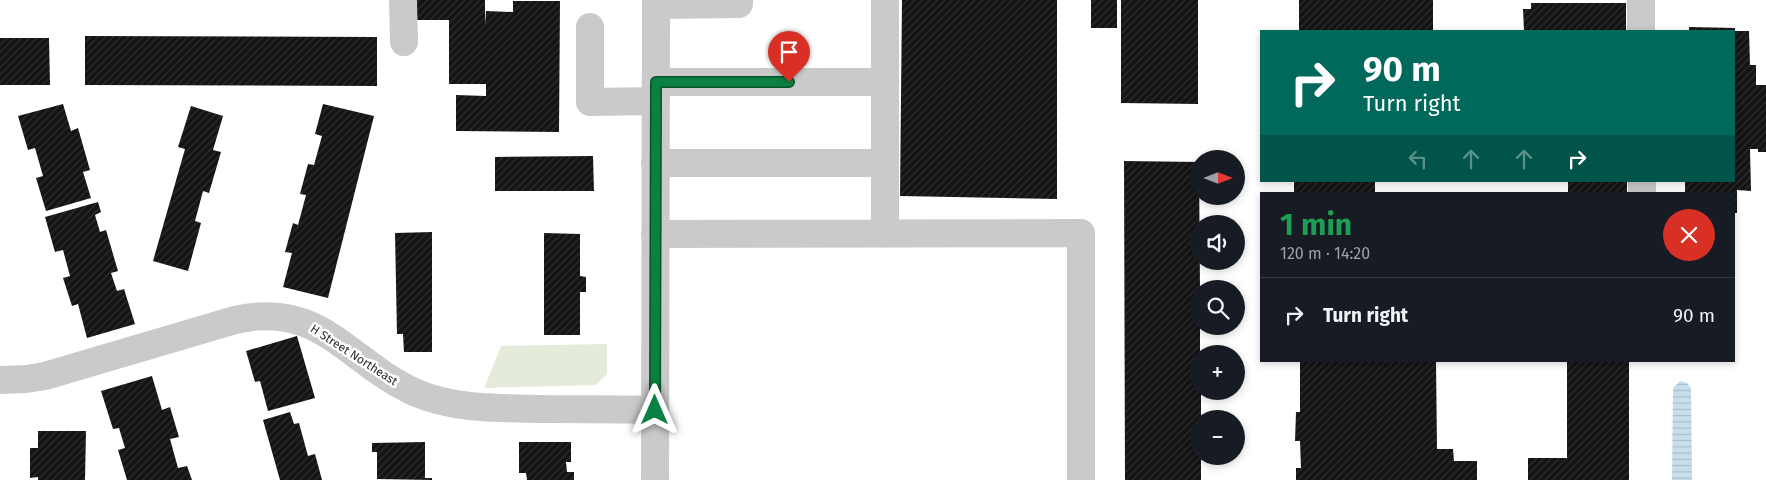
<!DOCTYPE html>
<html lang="en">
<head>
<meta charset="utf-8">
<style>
  body { margin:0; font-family:"Fira Sans",sans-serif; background:#242831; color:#f1f3f6; height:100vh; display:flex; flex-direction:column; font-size:19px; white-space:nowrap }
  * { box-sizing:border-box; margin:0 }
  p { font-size:16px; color:#9ea1a6 }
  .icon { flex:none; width:28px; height:28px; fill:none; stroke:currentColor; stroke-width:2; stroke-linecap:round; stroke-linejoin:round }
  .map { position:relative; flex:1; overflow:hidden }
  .details { position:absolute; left:1260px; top:192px; width:475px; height:170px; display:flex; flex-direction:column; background:#171b24; border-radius:0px; box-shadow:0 2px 8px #0003 }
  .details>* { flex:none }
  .top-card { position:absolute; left:1260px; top:30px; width:475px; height:152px; border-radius:0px; box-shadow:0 2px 8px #0003; background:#00695c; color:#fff; overflow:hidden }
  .needle { width:32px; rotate:90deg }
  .controls { position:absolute; left:1190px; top:150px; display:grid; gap:10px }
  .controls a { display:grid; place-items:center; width:55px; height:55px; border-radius:50%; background:#171b24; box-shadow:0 2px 8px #0003; font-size:25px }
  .pin { position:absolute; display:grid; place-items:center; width:42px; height:42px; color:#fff; margin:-51px -21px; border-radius:50% 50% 50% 0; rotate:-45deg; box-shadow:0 0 5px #0007 }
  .pin .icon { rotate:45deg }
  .me { position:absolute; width:55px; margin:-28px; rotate:0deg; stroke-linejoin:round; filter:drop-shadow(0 0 4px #0008) }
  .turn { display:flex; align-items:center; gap:18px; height:105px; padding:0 20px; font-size:22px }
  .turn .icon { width:65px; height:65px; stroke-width:2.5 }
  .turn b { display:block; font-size:35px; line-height:42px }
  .lanes { display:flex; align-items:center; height:48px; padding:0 20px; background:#0003; justify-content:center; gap:25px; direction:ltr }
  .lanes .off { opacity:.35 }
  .round { display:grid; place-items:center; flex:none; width:52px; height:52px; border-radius:26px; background:#242831 }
  .overview { display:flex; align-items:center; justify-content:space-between; height:85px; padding:0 20px }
  h1 { font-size:30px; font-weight:700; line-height:38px; color:#1e9e55 }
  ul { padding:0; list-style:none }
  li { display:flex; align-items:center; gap:15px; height:75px; padding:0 20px; border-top:1px solid #363941 }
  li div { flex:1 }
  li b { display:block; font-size:19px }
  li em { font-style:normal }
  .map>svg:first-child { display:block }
  .green { fill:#e4ebdb }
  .water { fill:url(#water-rules) }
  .building { fill:url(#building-hatch) }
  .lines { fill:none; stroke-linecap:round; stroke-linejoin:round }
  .minor { stroke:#cacaca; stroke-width:28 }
  .route-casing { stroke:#07532c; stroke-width:12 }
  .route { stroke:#0b8043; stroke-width:9 }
  .labels { text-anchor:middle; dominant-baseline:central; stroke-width:5; stroke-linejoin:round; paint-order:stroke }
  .street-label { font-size:12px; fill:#2d2d2d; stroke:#fff }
</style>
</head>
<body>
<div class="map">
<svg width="1766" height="480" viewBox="0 0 1766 480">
  <defs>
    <pattern id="water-rules" width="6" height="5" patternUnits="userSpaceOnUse" patternTransform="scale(1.25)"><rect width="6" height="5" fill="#c7deeb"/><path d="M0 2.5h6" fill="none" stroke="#abbfca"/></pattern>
    <pattern id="building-hatch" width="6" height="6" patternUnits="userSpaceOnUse" patternTransform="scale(1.25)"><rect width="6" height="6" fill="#141414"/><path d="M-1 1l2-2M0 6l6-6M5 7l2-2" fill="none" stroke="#2e2e2e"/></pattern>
  </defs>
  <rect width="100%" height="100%" fill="#fff"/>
  <path class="green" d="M607 344V374L596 385 484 388 501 346Z"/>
  <path class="water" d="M1680 381 1687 383 1691 388 1692 480H1672L1673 388Z"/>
  <path class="building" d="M414 0H485V25L486 11 513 12V1H560L559 132 456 131V95L486 96V84H449V20H415Z
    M902 0H1057V199L900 196Z
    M1091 0H1117V28H1091Z
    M1121 0H1198V104L1121 103Z
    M1299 0H1433V31H1299Z
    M1531 3H1626V31H1524L1523 9H1531Z
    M1689 27 1735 28V31H1689Z
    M1734 31H1749L1750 65H1756V85H1766V152H1758V149H1750L1751 191 1737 190V213H1734V194H1685V181H1734Z
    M85 36 377 37V86L85 85Z
    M0 38H49L50 85H0Z
    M63 104 71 131 78 128 90 170 83 172 91 198 46 211 36 178 43 176 35 148 28 150 18 116Z
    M323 104 374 116 328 298 283 287 292 253 285 252 293 223 298 225 306 195 300 194 308 164 314 165 322 136 315 134Z
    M191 106 223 116 213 150 221 152 209 193 203 191 195 221 201 223 188 271 153 261 185 149 178 147Z
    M593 156 594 191H495V157Z
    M1124 161 1199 162 1200 289H1199V326H1200V354H1199V391H1201V419H1199V456H1201V480H1125Z
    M1294 181H1375V194H1298L1294 193Z
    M1568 181H1627V194H1568Z
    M98 202 101 212 95 215 100 232 106 230 118 271 111 273 117 291 124 289 135 324 87 338 78 304 72 306 63 278 70 276 63 250 55 252 45 217Z
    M432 232V352H404L403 334H397L395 233Z
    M544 233 580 234V276L586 277V292H580V335H544Z
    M297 336 315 398 268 411 260 381 255 382 246 351Z
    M1300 361H1436L1437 449H1453L1454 461H1477V480H1296V468H1301L1300 441H1295L1296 412H1300Z
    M1567 361H1629V480H1528V458H1567Z
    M152 376 162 410 170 407 179 437 170 439 178 468 187 466 192 480H127L118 450 125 448 119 428 113 429 101 391Z
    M290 412 294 424 299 423 308 456 315 454 322 480H280L263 420Z
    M38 431H86L85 480H38V477L30 478V448H38Z
    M425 442V478H432V480L377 479V452H372V443Z
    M519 442H571V462H566L567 472H574V480H527L526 473H519Z"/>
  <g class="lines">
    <path class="minor" d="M403 0 404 42
      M885 0V234
      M1641 0V31
      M656 5 739 4V0
      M590 27V102L656 101
      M656 82H885
      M655 163H885
      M1642 181V194
      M655 234 1081 233V480
      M0 380 26 379 45 376 235 320C320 300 347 361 414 392 455 410 501 408 545 409 582 409 618 409 655 410
      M655 480 656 0"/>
  </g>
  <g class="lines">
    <defs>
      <path id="route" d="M655 410 656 82H789"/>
    </defs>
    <use href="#route" class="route-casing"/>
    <use href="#route" class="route"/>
  </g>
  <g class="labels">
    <g class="street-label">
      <text transform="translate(354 355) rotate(33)">H Street Northeast</text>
    </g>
  </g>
</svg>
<div class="controls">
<a><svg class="needle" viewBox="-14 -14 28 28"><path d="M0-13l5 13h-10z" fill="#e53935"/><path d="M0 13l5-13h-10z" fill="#9ea1a6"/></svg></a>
<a><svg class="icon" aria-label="sound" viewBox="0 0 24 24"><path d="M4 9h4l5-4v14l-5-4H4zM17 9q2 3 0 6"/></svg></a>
<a><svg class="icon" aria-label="search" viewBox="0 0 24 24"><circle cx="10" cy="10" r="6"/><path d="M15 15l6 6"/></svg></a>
<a>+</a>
<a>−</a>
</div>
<div class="pin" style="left:789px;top:82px;background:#d93025"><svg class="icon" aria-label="arrive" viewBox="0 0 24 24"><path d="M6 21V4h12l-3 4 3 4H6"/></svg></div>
<svg class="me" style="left:655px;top:410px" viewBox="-20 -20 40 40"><path d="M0-17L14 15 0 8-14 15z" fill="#0b8043" stroke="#fff" stroke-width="4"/></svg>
<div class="top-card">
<div class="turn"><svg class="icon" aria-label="right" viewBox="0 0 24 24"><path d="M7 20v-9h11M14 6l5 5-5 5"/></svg><div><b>90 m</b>Turn right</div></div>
<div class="lanes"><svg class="icon off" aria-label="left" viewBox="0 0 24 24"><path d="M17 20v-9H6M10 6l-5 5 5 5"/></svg><svg class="icon off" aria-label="ahead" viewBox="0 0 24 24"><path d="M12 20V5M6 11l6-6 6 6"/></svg><svg class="icon off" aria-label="ahead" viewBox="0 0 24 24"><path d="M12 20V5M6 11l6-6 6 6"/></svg><svg class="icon" aria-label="right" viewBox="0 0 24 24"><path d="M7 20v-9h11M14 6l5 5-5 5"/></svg></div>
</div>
<section class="details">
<div class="overview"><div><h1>1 min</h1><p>120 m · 14:20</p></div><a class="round" style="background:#d93025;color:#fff"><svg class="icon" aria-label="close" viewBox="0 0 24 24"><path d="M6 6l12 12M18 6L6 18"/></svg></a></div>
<ul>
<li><svg class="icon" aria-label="right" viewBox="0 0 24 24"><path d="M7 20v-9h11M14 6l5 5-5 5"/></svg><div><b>Turn right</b></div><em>90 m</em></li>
</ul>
</section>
</div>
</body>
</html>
